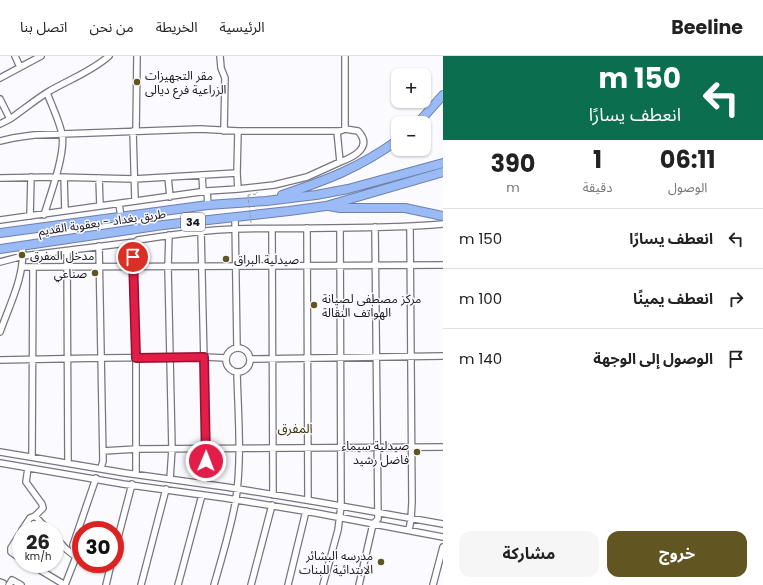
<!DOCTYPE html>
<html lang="ar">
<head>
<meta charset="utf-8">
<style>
  body { margin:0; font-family:Poppins,"Noto Sans Arabic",sans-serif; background:#f6f6f6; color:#222; direction:rtl; height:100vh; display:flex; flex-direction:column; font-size:15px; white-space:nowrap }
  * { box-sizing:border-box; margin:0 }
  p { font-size:13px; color:#767676 }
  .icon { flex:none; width:22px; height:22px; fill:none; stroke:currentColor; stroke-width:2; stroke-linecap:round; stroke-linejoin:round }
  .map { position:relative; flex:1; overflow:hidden; direction:ltr }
  .details { display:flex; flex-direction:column; background:#fff; width:320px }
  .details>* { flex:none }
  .banner { background:#0b6e4f; color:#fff; overflow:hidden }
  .tools { position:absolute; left:391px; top:12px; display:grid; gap:8px }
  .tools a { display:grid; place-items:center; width:40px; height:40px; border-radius:8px; background:#fff; box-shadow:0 1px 3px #0004; font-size:20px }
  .speed { position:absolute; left:12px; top:465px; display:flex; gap:8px; font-size:20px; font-weight:700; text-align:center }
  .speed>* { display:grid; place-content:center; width:52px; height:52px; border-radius:50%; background:#fff; box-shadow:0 1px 3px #0004; line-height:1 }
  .speed small { font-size:10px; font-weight:400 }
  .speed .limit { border:6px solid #d22; background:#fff; color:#111 }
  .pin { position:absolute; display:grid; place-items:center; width:34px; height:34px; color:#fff; margin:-17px; border:2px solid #fff; border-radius:50%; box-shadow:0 1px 4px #0007 }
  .me { position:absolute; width:44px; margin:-22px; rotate:1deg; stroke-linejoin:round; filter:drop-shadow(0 0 3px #0008) }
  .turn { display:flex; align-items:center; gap:14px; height:84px; padding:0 16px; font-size:18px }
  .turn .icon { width:52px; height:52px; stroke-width:2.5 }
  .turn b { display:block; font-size:28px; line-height:34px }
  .eta { display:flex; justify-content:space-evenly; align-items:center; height:68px; text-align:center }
  .eta b { font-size:24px; font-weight:700; line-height:28px }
  .button { display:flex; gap:8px; margin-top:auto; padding:8px 16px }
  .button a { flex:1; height:46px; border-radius:12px; background:#615622; color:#fff; font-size:16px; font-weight:700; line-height:46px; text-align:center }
  .button a+a { background:#f6f6f6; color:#222 }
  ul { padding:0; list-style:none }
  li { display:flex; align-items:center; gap:12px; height:60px; padding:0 16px; border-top:1px solid #e0e0e0 }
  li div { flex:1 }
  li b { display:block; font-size:15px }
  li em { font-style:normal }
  header { display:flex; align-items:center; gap:24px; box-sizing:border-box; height:56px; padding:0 20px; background:#fff; border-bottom:1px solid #e0e0e0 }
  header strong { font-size:19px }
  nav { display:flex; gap:22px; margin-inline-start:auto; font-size:14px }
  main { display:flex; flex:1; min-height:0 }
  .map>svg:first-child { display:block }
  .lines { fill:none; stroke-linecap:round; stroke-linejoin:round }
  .minor-casing { stroke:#777580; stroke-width:8 }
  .highway-casing { stroke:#6d81aa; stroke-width:10 }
  .path { stroke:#99989d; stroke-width:1; stroke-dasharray:3 2; stroke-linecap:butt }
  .minor { stroke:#fff; stroke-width:5.5 }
  .highway { stroke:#9bbbf7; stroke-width:8 }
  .path-bridge { stroke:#99989d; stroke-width:1; stroke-dasharray:3 2; stroke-linecap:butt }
  .route-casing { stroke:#92132f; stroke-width:10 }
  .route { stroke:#e11d48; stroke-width:7 }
  .poi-dot { fill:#615622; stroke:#fbfaff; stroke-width:1.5 }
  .labels { text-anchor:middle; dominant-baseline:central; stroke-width:3; stroke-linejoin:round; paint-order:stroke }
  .shield { fill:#fbfaff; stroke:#5b5a5f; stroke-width:1 }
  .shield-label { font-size:11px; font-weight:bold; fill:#17161a }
  .poi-label { font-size:12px; fill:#17161a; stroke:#fbfaff; text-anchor:start }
  .street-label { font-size:12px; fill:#17161a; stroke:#fbfaff }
  .neighbourhood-label { font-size:13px; fill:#3c3408; stroke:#fbfaff }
</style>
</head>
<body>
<header>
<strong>Beeline</strong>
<nav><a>الرئيسية</a><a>الخريطة</a><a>من نحن</a><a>اتصل بنا</a></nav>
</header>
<main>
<section class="details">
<div class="banner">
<div class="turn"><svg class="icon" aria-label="left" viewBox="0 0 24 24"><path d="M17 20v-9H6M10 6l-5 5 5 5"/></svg><div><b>150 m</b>انعطف يسارًا</div></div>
</div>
<div class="eta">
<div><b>06:11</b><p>الوصول</p></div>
<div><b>1</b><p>دقيقة</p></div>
<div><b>390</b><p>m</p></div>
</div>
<ul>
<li><svg class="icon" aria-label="left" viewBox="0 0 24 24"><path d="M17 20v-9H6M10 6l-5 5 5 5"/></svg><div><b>انعطف يسارًا</b></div><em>150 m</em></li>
<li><svg class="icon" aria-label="right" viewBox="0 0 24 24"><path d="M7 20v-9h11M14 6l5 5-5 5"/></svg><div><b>انعطف يمينًا</b></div><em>100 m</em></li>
<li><svg class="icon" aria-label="arrive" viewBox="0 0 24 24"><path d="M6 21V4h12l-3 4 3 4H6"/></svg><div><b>الوصول إلى الوجهة</b></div><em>140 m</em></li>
</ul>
<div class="button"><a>خروج</a><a>مشاركة</a></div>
</section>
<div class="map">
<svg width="443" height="529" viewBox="0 0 443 529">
  <rect width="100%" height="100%" fill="#fbfaff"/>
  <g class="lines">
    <defs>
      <path id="minor" d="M15 0 20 11
        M220 0 221 12 225 22 224 75
        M0 22 41 0
        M0 43 10 63C23 54 35 44 48 36 68 24 91 16 109 0
        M0 68 10 63
        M133 75 135 145
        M136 75 137 0
        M337 75 340 106C354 101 373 91 358 75L345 73
        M0 85 13 82 34 79 200 73 238 75H340L345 73V0
        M202 119 203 135
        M64 121 65 155
        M168 121 170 141
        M0 122 56 121 134 123 237 117 238 75
        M99 122 100 150
        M238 133 274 129 307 121 340 106
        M207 135 208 149
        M119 148 121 161
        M44 159C50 140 66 96 62 78 59 64 52 50 47 37
        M30 160 31 121
        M235 161 237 292
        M0 164 207 135 238 133 237 117
        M307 172 308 444
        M272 173 273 439
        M201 175 206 393 204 428
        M169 179 168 211 172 393 170 423
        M135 186 133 191V211L136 302V418
        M99 190 103 405 101 412
        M67 195 68 407
        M0 206 23 200 135 186 138 184C170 179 203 174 235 173 304 171 374 174 443 168
        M22 211 443 209
        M0 276C9 250 26 218 22 190
        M226 304a12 12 0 1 1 24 0a12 12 0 1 1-24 0Z
        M250 303 443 300
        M0 304 102 302 204 301 226 302
        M103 395 137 393 443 391
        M0 396 125 417 226 431 318 446 443 468
        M32 401 33 212
        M0 407 123 428 225 442 316 457 443 481
        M28 412 26 426 42 448 43 452 35 460
        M22 474 30 462 35 460 48 474
        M409 474 411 463 412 446 410 171
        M21 476 11 492V496L21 503
        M55 481 66 493 76 501
        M115 493 132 428
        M30 508 65 529
        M0 526 3 527
        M9 529 12 524 21 529
        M65 529 76 501 73 489 96 422
        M106 529 111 508
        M141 529 166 433
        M178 529 202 439
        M214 529C222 501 231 472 236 443 242 401 238 358 237 316
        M251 529 272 449
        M288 529 306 455
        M323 529 338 474 341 450 340 172
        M359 529 373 468 378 463 375 171
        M433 529 443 491"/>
      <path id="highway" d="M418 67 443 39
        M282 139C327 124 359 112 398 84
        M329 150 340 152H405L443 160
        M0 177 208 149 266 145 316 139 348 133 443 107
        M0 193 163 169 289 155 326 150 443 116"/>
    </defs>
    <use href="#minor" class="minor-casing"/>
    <use href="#highway" class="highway-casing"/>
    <path class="path" d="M248 139 257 138V136"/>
    <use href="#minor" class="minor"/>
    <use href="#highway" class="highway"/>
    <path class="path-bridge" d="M248 139 251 167"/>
  </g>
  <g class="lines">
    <defs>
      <path id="route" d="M133 201 136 302 204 301 206 405"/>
    </defs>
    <use href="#route" class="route-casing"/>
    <use href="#route" class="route"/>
  </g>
  <g class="poi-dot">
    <circle cx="137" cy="26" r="4"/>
    <circle cx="22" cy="199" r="4"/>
    <circle cx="226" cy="203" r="4"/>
    <circle cx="95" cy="217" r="4"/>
    <circle cx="314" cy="249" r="4"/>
    <circle cx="417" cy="396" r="4"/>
    <circle cx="381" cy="506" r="4"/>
  </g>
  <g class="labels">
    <rect class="shield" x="181" y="157" width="24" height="18" rx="3"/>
    <g class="shield-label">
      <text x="193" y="166">34</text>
    </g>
    <g class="poi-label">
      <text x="145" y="19">مقر التجهيزات<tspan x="145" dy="14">الزراعية فرع ديالى</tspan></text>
      <text x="30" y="199">مدخل المفرق</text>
      <text x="234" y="203">صيدلية البراق</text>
      <text x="87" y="217" text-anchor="end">صناعي</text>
      <text x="322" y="242">مركز مصطفى لصيانة<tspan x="322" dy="14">الهواتف النقالة</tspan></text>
      <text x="409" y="389" text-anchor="end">صيدلية سيماء<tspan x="409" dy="14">فاضل رشيد</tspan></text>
      <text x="373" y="499" text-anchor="end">مدرسه البشائر<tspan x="373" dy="14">الابتدائية للبنات</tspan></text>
    </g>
    <g class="street-label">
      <text transform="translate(102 166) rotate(-8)">طريق بغداد - بعقوبة القديم</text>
    </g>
    <g class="neighbourhood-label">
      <text x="295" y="372">المفرق</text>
    </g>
  </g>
</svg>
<div class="tools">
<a>+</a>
<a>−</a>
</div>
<div class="speed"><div>26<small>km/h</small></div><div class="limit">30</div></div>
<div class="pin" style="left:133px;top:201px;background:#d93025"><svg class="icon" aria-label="arrive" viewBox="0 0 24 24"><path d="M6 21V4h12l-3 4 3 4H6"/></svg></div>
<svg class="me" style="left:206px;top:405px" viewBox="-20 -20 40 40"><circle r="17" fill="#e11d48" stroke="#fff" stroke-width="3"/><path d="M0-11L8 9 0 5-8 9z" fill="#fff"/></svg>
</div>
</main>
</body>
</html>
